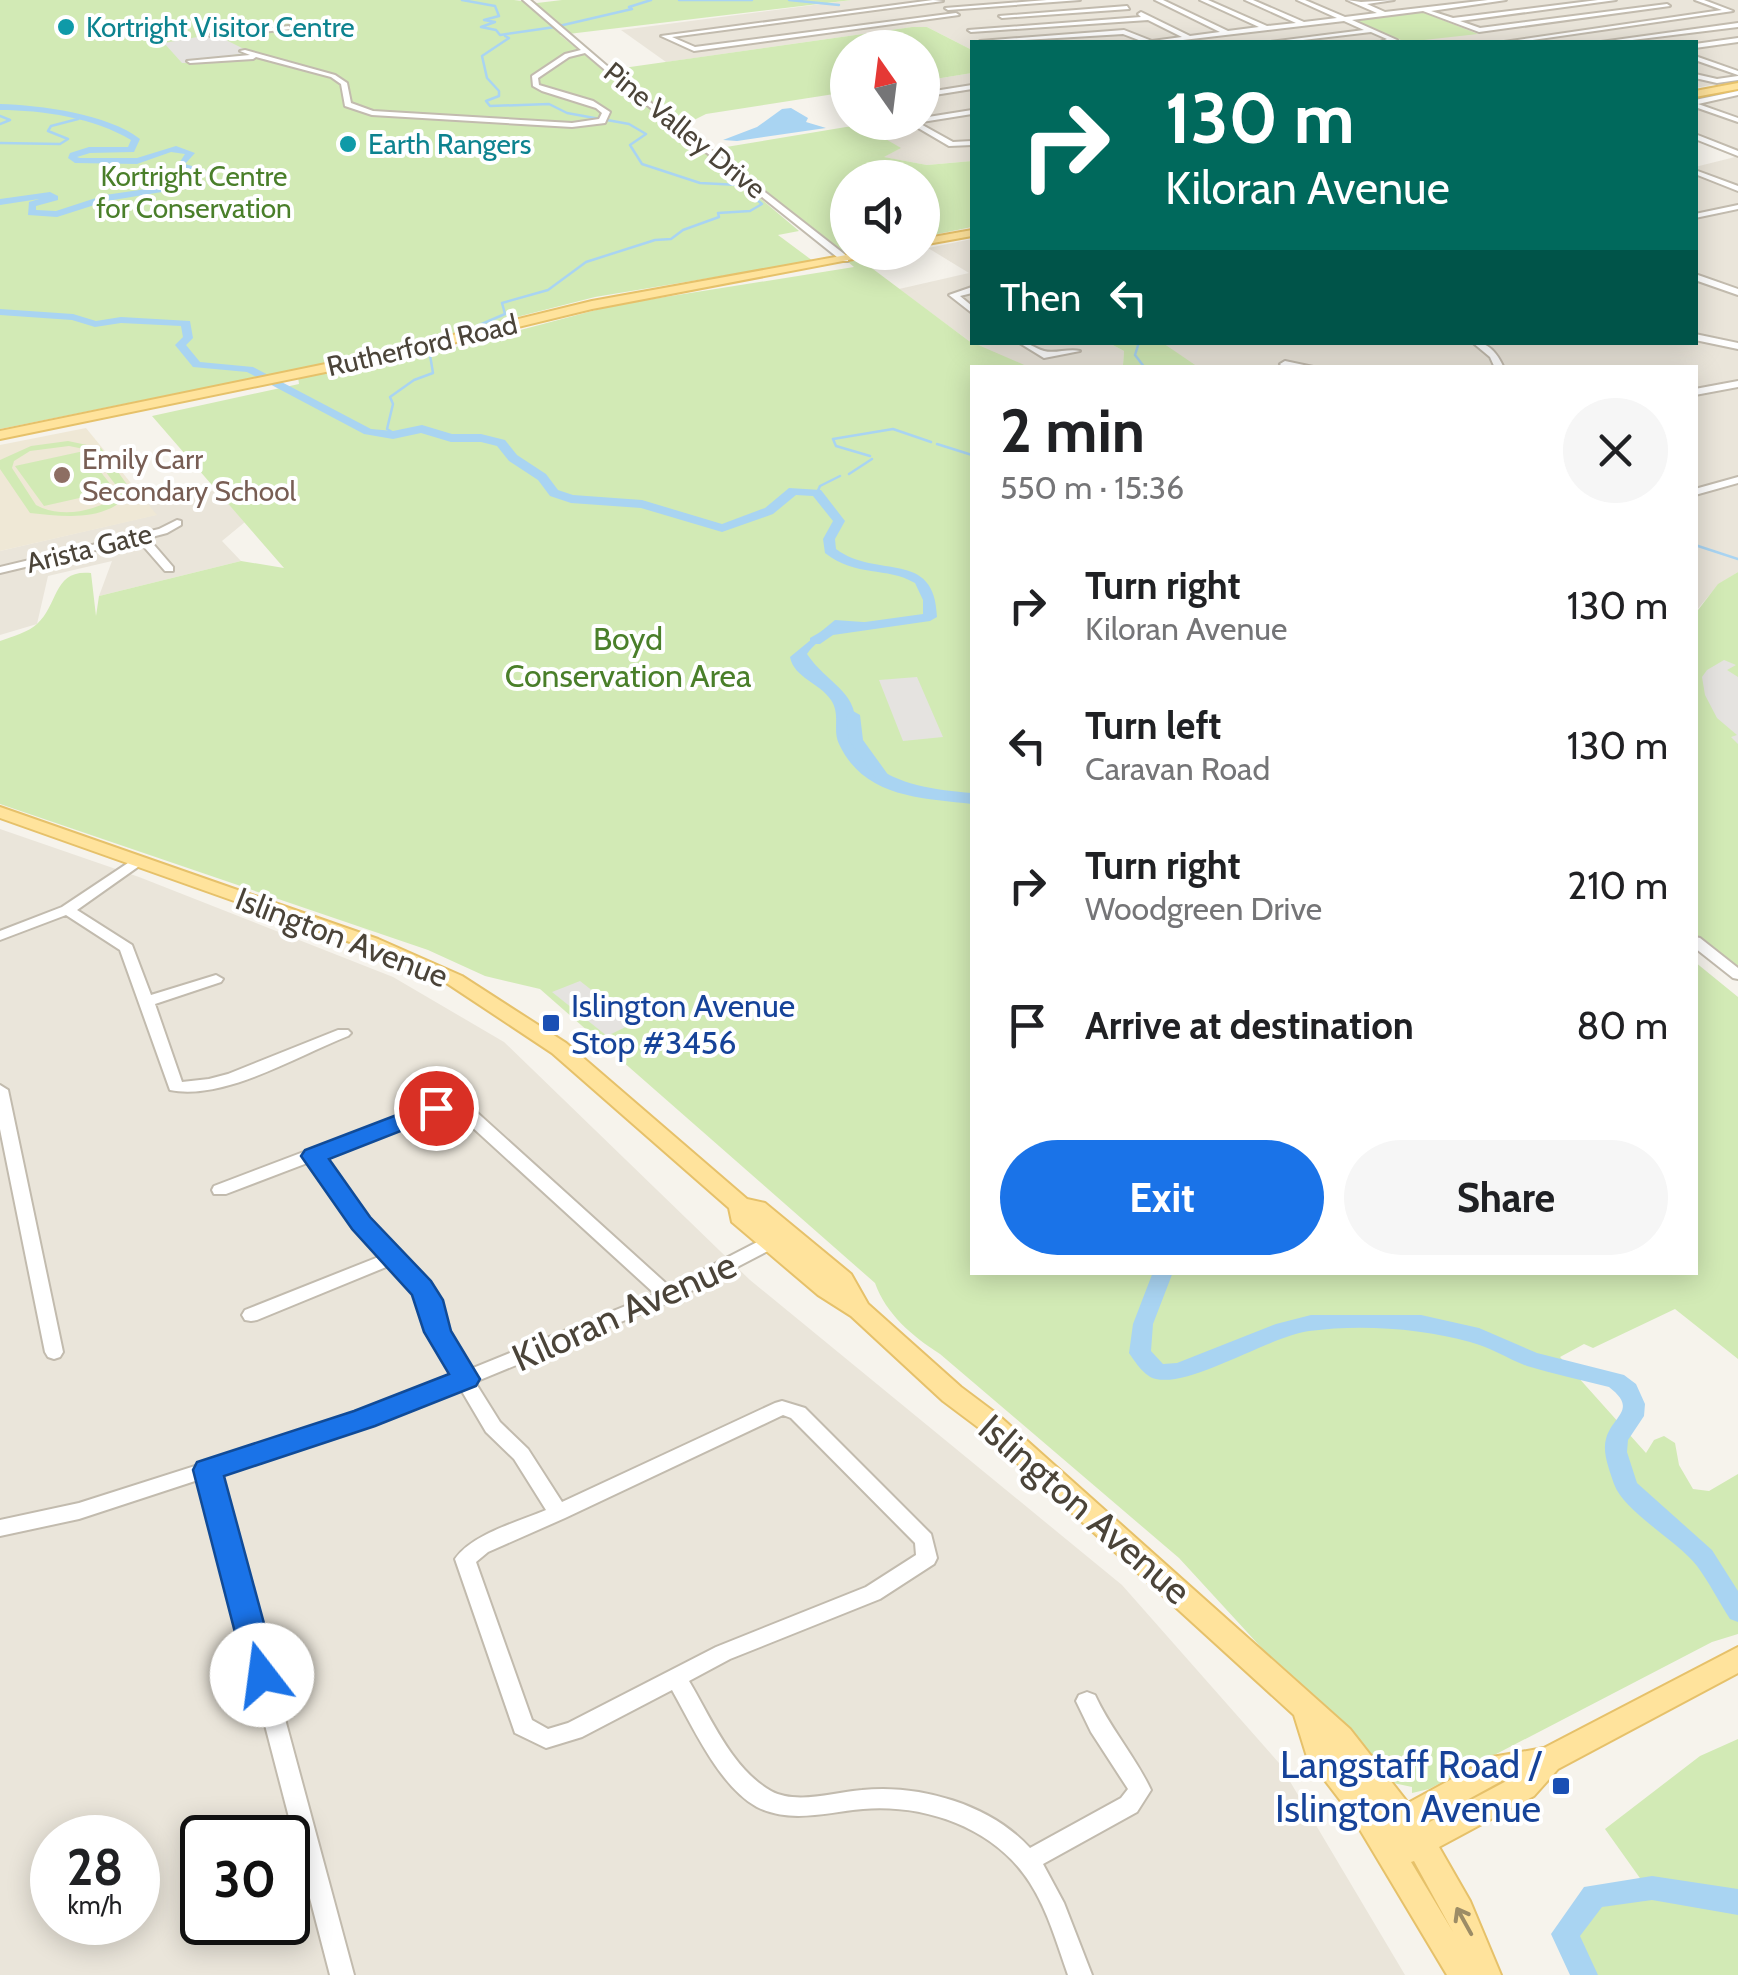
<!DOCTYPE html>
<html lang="en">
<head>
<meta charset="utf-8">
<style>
  body { margin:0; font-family:Cabin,sans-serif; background:#f6f6f6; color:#202124; height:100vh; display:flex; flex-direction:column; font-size:38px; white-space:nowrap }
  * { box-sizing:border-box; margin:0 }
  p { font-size:32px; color:#757577 }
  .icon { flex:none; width:55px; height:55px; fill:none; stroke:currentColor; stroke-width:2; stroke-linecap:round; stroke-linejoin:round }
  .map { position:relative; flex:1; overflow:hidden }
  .drawer { position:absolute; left:970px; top:365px; width:728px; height:910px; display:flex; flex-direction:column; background:#fff; border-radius:0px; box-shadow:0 5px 25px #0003 }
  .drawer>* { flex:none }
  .hud { position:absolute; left:970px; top:40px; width:728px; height:305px; border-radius:0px; box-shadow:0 5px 25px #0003; background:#00695c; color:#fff; overflow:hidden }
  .needle { width:65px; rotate:346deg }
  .fabs { position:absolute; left:830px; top:30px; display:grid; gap:20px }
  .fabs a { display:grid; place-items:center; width:110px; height:110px; border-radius:50%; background:#fff; box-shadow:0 5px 25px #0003; font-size:50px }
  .speed { position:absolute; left:30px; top:1815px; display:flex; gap:20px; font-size:50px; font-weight:700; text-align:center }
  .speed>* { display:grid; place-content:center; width:130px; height:130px; border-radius:50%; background:#fff; box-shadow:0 5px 25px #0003; line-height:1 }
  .speed small { font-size:25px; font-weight:400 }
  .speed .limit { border:5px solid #111; border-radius:15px; background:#fff; color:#111 }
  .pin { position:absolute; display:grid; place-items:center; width:85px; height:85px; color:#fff; margin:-42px; border:5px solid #fff; border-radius:50%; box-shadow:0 2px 10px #0007 }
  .me { position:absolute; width:110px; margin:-55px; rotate:345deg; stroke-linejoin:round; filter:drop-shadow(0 0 8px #0008) }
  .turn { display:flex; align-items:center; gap:35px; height:210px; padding:0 30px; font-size:45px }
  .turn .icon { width:130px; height:130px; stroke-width:2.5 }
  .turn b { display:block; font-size:70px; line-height:85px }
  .then { display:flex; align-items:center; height:95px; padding:0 30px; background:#0003; gap:20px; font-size:38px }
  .round { display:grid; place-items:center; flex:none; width:105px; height:105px; border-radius:52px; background:#f6f6f6 }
  .overview { display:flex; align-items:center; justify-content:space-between; height:170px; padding:0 30px }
  h1 { font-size:60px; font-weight:700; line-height:75px }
  .button { display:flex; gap:20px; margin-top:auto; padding:20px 30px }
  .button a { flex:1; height:115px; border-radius:60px; background:#1a73e8; color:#fff; font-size:40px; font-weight:700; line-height:115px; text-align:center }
  .button a+a { background:#f6f6f6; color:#202124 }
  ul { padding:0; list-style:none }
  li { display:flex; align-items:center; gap:30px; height:140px; padding:0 30px }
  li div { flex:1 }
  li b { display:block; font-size:38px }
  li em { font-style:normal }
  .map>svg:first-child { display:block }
  .residential { fill:#eae5da; fill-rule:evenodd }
  .education { fill:#efe8d6 }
  .green { fill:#d2eab5; fill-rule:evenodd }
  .parking { fill:#e5e3e0 }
  .water { fill:#a9d4f2 }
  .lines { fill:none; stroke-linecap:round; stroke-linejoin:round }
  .stream { stroke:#a9d4f2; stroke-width:2.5 }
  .river { fill:#a9d4f2; fill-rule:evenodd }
  .minor-casing { stroke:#c2bbae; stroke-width:4 }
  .major-casing { stroke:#e6c16a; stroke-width:4 }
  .minor { fill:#fff; fill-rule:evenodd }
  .major { fill:#ffe39c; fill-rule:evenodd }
  .oneway { stroke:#9c8c66 }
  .route { fill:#1a73e8; stroke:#114b97; stroke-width:2.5 }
  .culture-dot { fill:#0f9aa8; stroke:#fff; stroke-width:4 }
  .education-dot { fill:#8d6e63; stroke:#fff; stroke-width:4 }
  .transit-dot { fill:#1a4fb4; stroke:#fff; stroke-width:4 }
  .labels { text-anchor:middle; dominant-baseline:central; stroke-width:8; stroke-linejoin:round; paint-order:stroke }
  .far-culture-label { font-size:28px; fill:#0d838f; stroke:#fff; text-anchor:start }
  .far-street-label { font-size:28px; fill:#4b4439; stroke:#fff }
  .far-park-label { font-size:28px; fill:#4a7f2a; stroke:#fff }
  .far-education-label { font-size:28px; fill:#785e54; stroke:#fff; text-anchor:start }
  .park-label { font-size:32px; fill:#4a7f2a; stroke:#fff }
  .street-label { font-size:32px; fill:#4b4439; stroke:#fff }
  .transit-label { font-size:32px; fill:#164399; stroke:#fff; text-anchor:start }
  .near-street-label { font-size:38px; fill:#4b4439; stroke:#fff }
  .near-transit-label { font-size:38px; fill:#164399; stroke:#fff; text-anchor:end }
</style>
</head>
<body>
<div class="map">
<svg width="1738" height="1975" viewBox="0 0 1738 1975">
  <rect width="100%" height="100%" fill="#f6f3ec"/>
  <path class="residential" d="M852 0H1738V80L1695 88V42H972V50L927 27H912L666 62 621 30Z
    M972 73V161L927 165 883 157 899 149 876 134 902 125 899 123 922 122 923 81Z
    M1738 89V572L1718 585 1695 612V368H1198L1163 343 1695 342V167L1735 157 1695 140V98Z
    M972 239V342L1109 343 1124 351 1123 365 1029 367 991 352 969 341 899 289 969 273 928 248Z
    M217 490 245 522 222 541 241 561 99 596 112 561 48 576 37 624 0 635V551L155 515 148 504Z
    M0 829 139 877 393 977 504 1042 750 1280 1122 1585 1279 1763 1405 1975H0ZM52 1838H138V1922H52ZM202 1838H288V1922H202Z"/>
  <path class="education" d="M86 428 157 515 0 551V445Z"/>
  <path class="green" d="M0 0H514L537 3 562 0H852L560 35 608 74 623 68 912 27H927L972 50V73L923 81 922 48H848L847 92 706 114 688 123 672 124 799 231 778 235 813 261 595 297 438 337 437 341 456 347 615 305 854 267 714 149 846 127 899 122 903 125 877 134 901 148 884 157 927 165 972 161V227L923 237 922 178H848V252L858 253 865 263 969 341 1029 367 972 368V1272H1695V962L1738 997V1359L1675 1309 1593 1348 1584 1344 1560 1357 1646 1453 1654 1440 1664 1436 1675 1443 1679 1465 1693 1489 1709 1491 1738 1474V1634L1712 1642 1429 1789 1412 1793V1787L1384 1781 1179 1558 940 1354C912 1336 886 1314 875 1283L540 989 485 976 428 950 0 804V641C11 637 29 632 37 624 59 604 53 569 91 573L96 616 99 596 241 561 284 568 152 416 299 384 298 377 306 372 365 363 391 350 0 429Z
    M1422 12 1478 34 1406 42 1352 20Z
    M1109 343H1163L1198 367H1110L1123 365 1124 351Z
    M68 441 101 448 128 486 129 494C104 523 62 516 30 513L0 469V460L31 446ZM69 446 89 450 118 488 113 499C91 512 60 518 36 505L12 468 14 461 30 451Z
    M84 451 115 490 44 506 15 466Z
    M1738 572V969L1695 936V614L1718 584Z
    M1738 1739V1975H1586L1576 1951 1574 1928 1587 1913 1647 1888 1605 1829 1700 1756Z"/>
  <path class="parking" d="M214 34 250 52 189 63H182L164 43Z
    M1724 660 1736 665 1727 670 1738 677V744L1731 737 1737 735 1717 718 1705 695 1702 677 1707 670Z
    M917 677 943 737 903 741 879 680Z
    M580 981 634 1023 607 1036 552 992Z"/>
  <path class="water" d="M782 109 791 108 808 118 806 122 826 128 737 141 723 140 757 127Z
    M835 620 891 624C855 637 834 619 807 654 830 688 864 691 854 742 879 784 928 789 972 793V804C922 798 864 798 839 744 832 729 841 715 831 700 820 683 794 678 790 657Z"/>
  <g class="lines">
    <path class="stream" d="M462 0 495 6 499 16 484 20 495 22 481 27 496 30 500 35 555 27
      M679 0H752
      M789 0 839 5
      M559 26 632 9 629 7 651 0
      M505 36 509 38 482 56 487 78 499 91V96L486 101 490 106 549 104 567 113 600 119
      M0 116 10 120 0 124
      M0 143 60 144 68 139 48 131 51 126 78 119
      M477 326 505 314 502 303 548 290 586 262 655 240 671 239 683 230 719 217 718 213 750 211 762 204 739 185 700 183 642 164 630 145 646 134 629 124 607 120
      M1139 342 1135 355 1145 368
      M395 434 387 429 393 404 390 397 414 380 433 373 430 355
      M937 444 972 455
      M870 456 836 446 833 439 893 429 931 442
      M849 474 872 459
      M817 493 820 486 840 476
      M1695 545 1738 559"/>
    <path class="river" d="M0 104C40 105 108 114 140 139L134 152 90 153 77 157 80 158H137L176 146 195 153 185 164 206 170 180 189 107 201 57 217 28 215 29 202 39 199 0 205V199L50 192 58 196V200L36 206V210L56 211 105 195 174 185 194 171 176 168 185 154 171 152 137 164 75 163 68 158 70 153 89 147H128L131 140C95 118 42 110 0 110Z
      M0 309 73 314 96 321 121 317 190 321 193 338 186 345 200 362 253 367 371 429 393 431 422 425 452 434H481L505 440 517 455 546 474 558 490 573 495 642 500 722 524 765 508 789 488 821 490 845 521 835 539 836 549C877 580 935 548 937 617L930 621 833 635 820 644H810V638L829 627 923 614V600L915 583C886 566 857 578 825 553L823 539 833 521 813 496 796 495 773 514 722 532 641 508 571 503 550 496 538 480 509 461 497 446 481 442H451L421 433 393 439 364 434 247 372 193 367 175 345 183 337 181 326 121 323 95 327 72 320 0 315Z
      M853 711 860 715 863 740 889 776 886 779H876L849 740 846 715Z
      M1153 1272H1173L1153 1324 1151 1351 1163 1364 1177 1363 1276 1324 1311 1315H1421L1479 1328 1537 1353 1624 1375 1636 1384 1645 1404 1644 1416 1628 1440 1627 1452 1637 1483 1712 1550 1738 1591V1622L1730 1619C1719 1602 1709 1582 1697 1566 1678 1541 1624 1512 1614 1484 1610 1471 1602 1453 1606 1439 1612 1416 1639 1410 1609 1387 1582 1380 1554 1374 1527 1366 1508 1359 1490 1347 1470 1342 1422 1328 1359 1324 1309 1331 1268 1337 1191 1387 1156 1379 1145 1377 1135 1362 1129 1353L1133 1324Z
      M1652 1876 1738 1889V1915L1652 1900 1602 1907 1580 1936 1598 1975H1570L1551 1934 1584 1887Z"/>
    <defs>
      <path id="minor" d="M523 0H530L641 95 848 257V261H842L637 97 585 53 569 57 538 78 539 85 593 101 610 112 605 123 572 127 372 115 345 106 341 84 331 77 256 57 253 59 190 63 187 61 250 55 240 51 245 50 335 75 347 83 351 103 373 111 572 123 599 119 602 113 596 108 542 91 533 86 532 76 565 54 581 50Z
        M933 0 943 1 672 37 695 47 956 13 959 15 694 51 661 36Z
        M1047 0H1080L948 10 945 8Z
        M1155 0H1163L1228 31 1259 27 1200 0H1208L1267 26 1296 23 1245 0H1253L1304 22 1337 18 1297 0H1305L1345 17 1377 13 1347 0 1361 2 1394 0 1367 4 1385 12 1488 0H1506L1431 11 1453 18 1598 0H1616L1460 21 1480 28 1667 4 1670 6 1479 32 1423 11 1352 20 1397 40 1380 42 1387 39 1371 32 1286 42H1270L1364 30 1344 21 1166 42H1144L1123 34 990 42 980 41 1124 30 1152 41 1182 37 1148 20 971 32 968 30 1141 17 1138 14 1141 12 1190 36 1220 32Z
        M1695 0H1704L1733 11 1518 42H1504L1722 10Z
        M1127 6 1129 9 1002 18 999 16Z
        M1738 23V27L1616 42H1601Z
        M289 26 291 29 212 37 209 35Z
        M1738 38V42L1695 48V44Z
        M1695 56 1738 71V75L1695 60Z
        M1695 74 1717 79 1738 76V80L1717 83 1695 78Z
        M972 85V89L922 97V93Z
        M1738 91V95L1698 104 1738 118V122L1695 107V100Z
        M972 110V114L922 122V118Z
        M908 122H917L953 142 972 141V145L949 146Z
        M1695 134 1738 151V156L1695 139Z
        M1695 170 1738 186V191L1695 174Z
        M1738 205V209L1695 218V214Z
        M1695 274 1738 289V295L1695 280Z
        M972 287V293L960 296 972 306V313L949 295Z
        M1695 334 1738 343V349L1695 340Z
        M1018 342C1030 342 1033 348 1044 351 1055 354 1069 348 1080 351L1044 358Z
        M1472 342C1489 342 1497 353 1504 368H1495L1490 357Z
        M1285 361 1318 368 1282 366 1280 364Z
        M1738 381V387L1695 395V389Z
        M1738 477V483L1695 495V489Z
        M177 520 181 521V525L167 533 148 538 173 567V571H165L138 540 0 573V567L159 529Z
        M137 857 142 858 144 861 142 864 77 910 132 945 151 995 216 975 223 979 221 982 155 1004 182 1082 209 1079 228 1074 338 1030H348L351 1033 348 1036C299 1055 224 1101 170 1090L120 950 66 915 0 940V931L62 907Z
        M1695 937 1700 938 1738 968V979L1733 978 1695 948Z
        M0 1085 8 1090 63 1352 60 1357 54 1359 48 1357 45 1352 0 1129Z
        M453 1101 472 1108 670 1287 771 1235H783L786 1239 783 1243 674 1300 475 1382 500 1422 528 1449 562 1502 775 1403 782 1401 805 1408 931 1534 937 1558 934 1564 880 1599 730 1659 689 1681C711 1718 732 1769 771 1791 796 1805 835 1792 862 1790 919 1784 990 1804 1030 1848L1121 1798 1128 1789 1091 1732 1076 1701 1079 1695 1087 1692 1095 1695C1110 1728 1135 1756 1151 1790L1137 1812 1043 1864 1064 1903 1092 1975H1068C1057 1944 1048 1911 1030 1883 995 1828 926 1804 863 1809 828 1812 791 1824 757 1807 719 1786 693 1727 672 1690L582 1737 546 1748 515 1733 455 1559C472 1534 518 1522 546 1510L514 1459 486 1432 460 1388 372 1424 219 1474 354 1975H330L201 1479 79 1519 0 1536V1520L79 1503 358 1414 453 1376 428 1333 421 1301 391 1265 257 1320 251 1321 245 1320 242 1315 245 1310 381 1256 355 1227 310 1162 226 1194H214L212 1190 214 1186 430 1104ZM451 1111 460 1116 655 1294 468 1370 446 1333 439 1300 428 1284 367 1219 323 1157 438 1113ZM783 1415 791 1418 915 1543 916 1555 866 1587 716 1647 568 1723 548 1729 532 1720 476 1562 488 1552 565 1518Z"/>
      <path id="major" d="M1738 83V89L1695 97V91Z
        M972 230V236L922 245V239Z
        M863 252H890L592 309 379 361 0 439V431L379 353 592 301Z
        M0 807 378 939 462 976 566 1043 747 1199 765 1203 851 1274 868 1304 961 1387 997 1414 1350 1729 1408 1803 1492 1757 1544 1748 1738 1647V1673L1558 1769 1534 1796 1439 1847 1470 1901 1501 1975H1447L1350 1813 1307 1757 1294 1715 979 1428 943 1401 851 1316 818 1295 732 1222 729 1208 552 1053 448 984 364 947 0 818ZM1514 1777 1424 1825 1423 1824 1507 1778ZM1414 1861 1453 1932 1411 1862Z"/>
    </defs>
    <use href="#minor" class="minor-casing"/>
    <use href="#major" class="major-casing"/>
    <use href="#minor" class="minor"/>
    <use href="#major" class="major"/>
  </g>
  <defs><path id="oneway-shaft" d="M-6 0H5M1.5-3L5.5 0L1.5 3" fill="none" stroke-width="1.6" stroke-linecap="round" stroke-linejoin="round" transform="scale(2.5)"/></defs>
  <use class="oneway" href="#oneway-shaft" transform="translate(1464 1921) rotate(-119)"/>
  <path class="route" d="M436 1100 448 1108 444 1114 329 1159 370 1217 431 1281 443 1300 451 1331 480 1379 476 1386 375 1426 224 1476 278 1675 273 1685 262 1689 251 1685 246 1675 193 1470 197 1462 354 1411 449 1374 424 1332 412 1295 352 1229 301 1156 305 1150Z"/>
  <g class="culture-dot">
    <circle cx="66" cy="27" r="10"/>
    <circle cx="348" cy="144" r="10"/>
  </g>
  <circle class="education-dot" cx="62" cy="475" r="10"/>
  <g class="transit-dot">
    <rect x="541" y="1013" width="20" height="20" rx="5"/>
    <rect x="1551" y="1776" width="20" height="20" rx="5"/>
  </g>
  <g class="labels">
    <g class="far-culture-label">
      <text x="86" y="27">Kortright Visitor Centre</text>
      <text x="368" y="144">Earth Rangers</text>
    </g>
    <g class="far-street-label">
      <text transform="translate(685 130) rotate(39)">Pine Valley Drive</text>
      <text transform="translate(422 345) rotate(-13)">Rutherford Road</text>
      <text transform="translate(89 548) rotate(-14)">Arista Gate</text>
    </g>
    <g class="far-park-label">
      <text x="194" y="176">Kortright Centre<tspan x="194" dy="32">for Conservation</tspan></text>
    </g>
    <g class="far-education-label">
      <text x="82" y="459">Emily Carr<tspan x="82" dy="32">Secondary School</tspan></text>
    </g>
    <g class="park-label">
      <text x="628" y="638">Boyd<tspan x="628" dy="37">Conservation Area</tspan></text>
    </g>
    <g class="street-label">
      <text transform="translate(342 937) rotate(21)">Islington Avenue</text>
    </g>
    <g class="transit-label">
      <text x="571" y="1005">Islington Avenue<tspan x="571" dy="37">Stop #3456</tspan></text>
    </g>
    <g class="near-street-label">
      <text transform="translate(624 1311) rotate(-24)">Kiloran Avenue</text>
      <text transform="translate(1085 1509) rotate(41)">Islington Avenue</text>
    </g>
    <g class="near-transit-label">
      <text x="1541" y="1764">Langstaff Road /<tspan x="1541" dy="44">Islington Avenue</tspan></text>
    </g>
  </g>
</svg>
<div class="fabs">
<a><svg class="needle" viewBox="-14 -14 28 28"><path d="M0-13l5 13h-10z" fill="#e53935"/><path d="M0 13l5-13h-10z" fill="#757577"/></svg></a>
<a><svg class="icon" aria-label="sound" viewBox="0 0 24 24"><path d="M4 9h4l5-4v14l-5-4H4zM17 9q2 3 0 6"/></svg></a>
</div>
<div class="speed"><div>28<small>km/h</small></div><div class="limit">30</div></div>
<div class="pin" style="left:436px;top:1108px;background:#d93025"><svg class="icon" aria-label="arrive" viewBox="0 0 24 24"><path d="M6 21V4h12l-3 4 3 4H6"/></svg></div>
<svg class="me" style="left:262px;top:1675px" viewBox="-20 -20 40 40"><circle r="19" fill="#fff"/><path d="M0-13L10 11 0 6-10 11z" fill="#1a73e8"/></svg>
<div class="hud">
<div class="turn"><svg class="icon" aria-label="right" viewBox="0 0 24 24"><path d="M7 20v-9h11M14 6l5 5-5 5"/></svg><div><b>130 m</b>Kiloran Avenue</div></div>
<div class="then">Then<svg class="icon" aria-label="left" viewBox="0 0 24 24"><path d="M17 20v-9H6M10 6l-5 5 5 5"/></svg></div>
</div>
<section class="drawer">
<div class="overview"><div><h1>2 min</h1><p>550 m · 15:36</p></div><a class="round"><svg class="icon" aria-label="close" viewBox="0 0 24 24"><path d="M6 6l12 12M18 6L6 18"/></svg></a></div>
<ul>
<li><svg class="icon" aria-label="right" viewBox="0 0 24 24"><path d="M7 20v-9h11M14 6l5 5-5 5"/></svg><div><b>Turn right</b><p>Kiloran Avenue</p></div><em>130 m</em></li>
<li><svg class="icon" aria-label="left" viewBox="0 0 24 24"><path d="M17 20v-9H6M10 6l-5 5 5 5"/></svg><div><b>Turn left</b><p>Caravan Road</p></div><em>130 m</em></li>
<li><svg class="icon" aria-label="right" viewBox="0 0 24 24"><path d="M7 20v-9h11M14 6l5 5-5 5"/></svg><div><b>Turn right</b><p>Woodgreen Drive</p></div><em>210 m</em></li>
<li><svg class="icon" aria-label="arrive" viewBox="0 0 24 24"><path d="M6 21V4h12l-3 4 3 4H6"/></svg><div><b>Arrive at destination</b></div><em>80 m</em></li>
</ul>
<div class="button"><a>Exit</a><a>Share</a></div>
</section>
</div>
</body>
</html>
